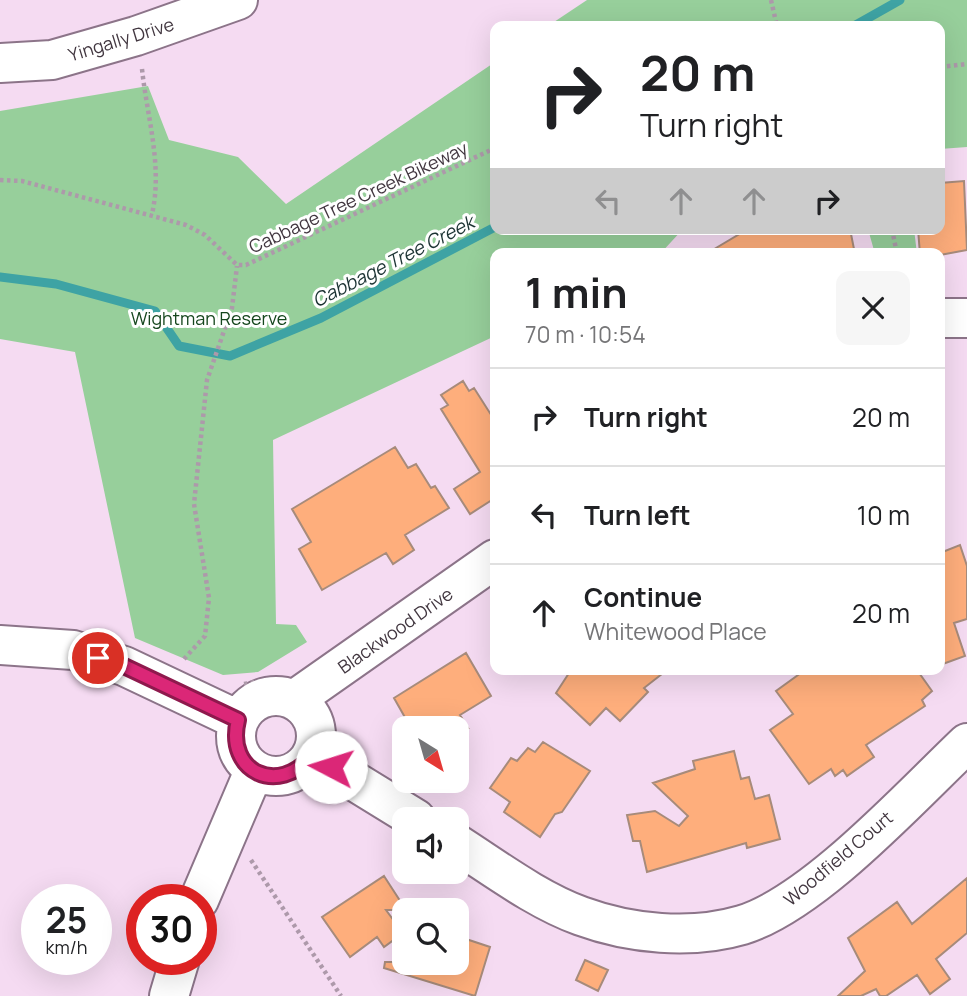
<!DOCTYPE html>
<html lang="en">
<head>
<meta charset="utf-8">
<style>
  body { margin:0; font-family:Manrope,sans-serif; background:#f6f6f6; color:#202124; height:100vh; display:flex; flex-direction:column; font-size:26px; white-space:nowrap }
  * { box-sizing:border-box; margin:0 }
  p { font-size:23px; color:#757577 }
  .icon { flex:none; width:38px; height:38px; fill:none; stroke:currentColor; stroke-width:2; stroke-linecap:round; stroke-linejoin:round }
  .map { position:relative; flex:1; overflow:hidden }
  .drawer { position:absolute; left:490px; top:248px; width:455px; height:427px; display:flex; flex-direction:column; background:#fff; border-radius:14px; box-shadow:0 7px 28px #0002 }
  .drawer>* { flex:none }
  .banner { position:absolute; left:490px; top:21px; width:455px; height:214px; border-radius:14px; box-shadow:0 7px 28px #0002; background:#fff; color:#202124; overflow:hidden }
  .needle { width:46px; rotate:143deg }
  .buttons { position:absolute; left:392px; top:716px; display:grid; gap:14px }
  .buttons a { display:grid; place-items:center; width:77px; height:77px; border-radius:14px; background:#fff; box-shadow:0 7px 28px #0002; font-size:35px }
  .speed { position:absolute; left:21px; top:884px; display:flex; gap:14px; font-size:35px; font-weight:700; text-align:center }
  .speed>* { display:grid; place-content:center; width:91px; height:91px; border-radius:50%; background:#fff; box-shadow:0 7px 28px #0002; line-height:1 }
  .speed small { font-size:18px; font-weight:400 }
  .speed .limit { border:10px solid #d22; background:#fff; color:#111 }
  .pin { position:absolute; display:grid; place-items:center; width:60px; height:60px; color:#fff; margin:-30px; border:4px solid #fff; border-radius:50%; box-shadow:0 2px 7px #0007 }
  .me { position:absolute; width:77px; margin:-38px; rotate:275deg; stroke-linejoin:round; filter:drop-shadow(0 0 5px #0008) }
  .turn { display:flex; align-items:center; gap:24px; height:147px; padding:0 35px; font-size:32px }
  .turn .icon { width:91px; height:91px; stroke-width:2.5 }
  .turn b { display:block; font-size:49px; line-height:60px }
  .lanes { display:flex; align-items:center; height:66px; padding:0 35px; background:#0003; justify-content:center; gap:35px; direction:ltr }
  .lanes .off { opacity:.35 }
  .round { display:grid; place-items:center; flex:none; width:74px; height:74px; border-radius:14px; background:#f6f6f6 }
  .head { display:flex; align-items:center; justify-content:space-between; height:119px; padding:0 35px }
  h1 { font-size:42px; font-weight:700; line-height:52px }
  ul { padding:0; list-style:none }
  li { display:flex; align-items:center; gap:21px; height:98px; padding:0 35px; border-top:2px solid #e0e0e0 }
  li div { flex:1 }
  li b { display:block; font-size:26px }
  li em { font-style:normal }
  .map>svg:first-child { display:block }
  .green { fill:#97cf9b }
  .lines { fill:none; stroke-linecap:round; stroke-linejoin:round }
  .stream { stroke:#3ea3a4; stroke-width:9 }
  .building { fill:#feae7c; stroke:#a78b7b; stroke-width:2 }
  .minor-casing { stroke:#8c7489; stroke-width:42 }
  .path { stroke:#ad99aa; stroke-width:4.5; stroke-dasharray:3.5 3.5; stroke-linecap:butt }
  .minor { stroke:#fff; stroke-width:38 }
  .route-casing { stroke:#8e194d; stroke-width:18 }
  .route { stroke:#db2777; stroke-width:12 }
  .labels { text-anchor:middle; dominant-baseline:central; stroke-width:6; stroke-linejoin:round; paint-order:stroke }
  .street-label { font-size:18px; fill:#423740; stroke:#fff }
  .park-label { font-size:18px; fill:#15461d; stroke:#fff }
  .water-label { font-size:19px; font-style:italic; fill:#1c3333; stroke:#fff }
</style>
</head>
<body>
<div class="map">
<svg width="967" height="996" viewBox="0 0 967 996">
  <rect width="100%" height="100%" fill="#f5dbf2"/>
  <path class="green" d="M587 0H967V147L940 149V26H548Z
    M495 62V229H683L660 254H495V336L273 440 276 624 296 625 307 642 258 672 223 675 135 638 75 352 0 339V111L148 86 169 140 238 157 286 204Z
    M868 229H914L917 254H875Z"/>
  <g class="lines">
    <path class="stream" d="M854 26 900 0
      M0 277 56 284 155 311 179 346 230 356 321 318 495 227"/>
  </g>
  <path class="building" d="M964 181 967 250 940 255 920 254 918 229H940V183Z
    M748 229H850L855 254H706Z
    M463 381 469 391 474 388 495 421V498L470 514 454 489 480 472 441 409 448 405 441 395Z
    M395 447 408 468 416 464 431 488 435 486 449 508 405 535 414 550 393 564 386 553 322 590 299 549 311 542 292 509Z
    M960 545 967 566V619L954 623 965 656 940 665V553Z
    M466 653 491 696 460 715 468 728H411L394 698Z
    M571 670H667L644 688 648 692 620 721 606 708 590 725 556 693Z
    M805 670H917L932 691 922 700 925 706 866 745 874 757 847 776 843 770 835 776 831 769 809 784 770 730 793 714 776 691Z
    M543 742 590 771 562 812 555 814 540 837 504 812 510 802 490 788 511 758 517 761 528 748 535 752Z
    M734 751 741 779 749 777 755 799 769 795 780 839 747 848 746 843 647 872 640 841H633L627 815 655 811 679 826 688 816 653 783 695 769 693 761Z
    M384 876 406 910H386L403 933 384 947 377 937 350 957 322 917Z
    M967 878V933L936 959 950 979 930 994 917 975 886 996H880L876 989 861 996H838L865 971 848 938 897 902 912 924Z
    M457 936 490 947 475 996 384 968 385 962H457Z
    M585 960 608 970 598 991 576 980Z"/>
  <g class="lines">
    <defs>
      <path id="minor" d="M0 63 52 60 136 36 238 0
        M940 318H967
        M0 645 73 650 124 666 238 720
        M236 736a40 40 0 1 1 80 0a40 40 0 1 1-80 0Z
        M294 700 495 559
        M312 755 416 819
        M457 844C496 869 537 900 581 916 630 934 691 940 742 925 814 903 911 796 967 743
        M199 900 254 771
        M169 996 180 959"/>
    </defs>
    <use href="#minor" class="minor-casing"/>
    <path class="path" d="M771 0 777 26
      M940 67 967 64
      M142 69C147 117 163 166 152 214
      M0 180 22 181 186 225 205 235 237 265H246L495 148
      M892 229 897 254
      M184 659 205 636 209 598 194 504 207 380 232 308 237 266
      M244 684 267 680
      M251 860 341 996"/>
    <use href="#minor" class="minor"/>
  </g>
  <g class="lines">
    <defs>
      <path id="route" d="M98 658 124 666 238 720C225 772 279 797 312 755L331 767"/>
    </defs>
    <use href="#route" class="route-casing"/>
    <use href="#route" class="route"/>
  </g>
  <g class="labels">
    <g class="street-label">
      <text transform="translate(121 39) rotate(-17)">Yingally Drive</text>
      <text transform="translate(358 197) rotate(-25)">Cabbage Tree Creek Bikeway</text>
      <text transform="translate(395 630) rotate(-35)">Blackwood Drive</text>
      <text transform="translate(838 858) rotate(-40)">Woodfield Court</text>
    </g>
    <g class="park-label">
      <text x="209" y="318">Wightman Reserve</text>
    </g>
    <g class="water-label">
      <text transform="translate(393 261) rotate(-27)">Cabbage Tree Creek</text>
    </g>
  </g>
</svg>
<div class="buttons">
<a><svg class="needle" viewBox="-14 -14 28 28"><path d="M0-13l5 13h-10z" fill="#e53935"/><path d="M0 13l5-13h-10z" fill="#757577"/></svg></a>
<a><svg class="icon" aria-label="sound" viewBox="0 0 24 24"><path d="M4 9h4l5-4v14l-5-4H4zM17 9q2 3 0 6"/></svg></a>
<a><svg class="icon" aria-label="search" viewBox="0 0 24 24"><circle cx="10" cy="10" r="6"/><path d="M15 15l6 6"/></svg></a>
</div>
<div class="speed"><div>25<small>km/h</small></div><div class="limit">30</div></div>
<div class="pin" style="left:98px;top:658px;background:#d93025"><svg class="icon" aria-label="arrive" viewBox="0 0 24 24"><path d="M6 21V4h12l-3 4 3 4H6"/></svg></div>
<svg class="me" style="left:331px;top:767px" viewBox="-20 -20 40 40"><circle r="19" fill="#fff"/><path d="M0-13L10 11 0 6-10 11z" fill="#db2777"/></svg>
<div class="banner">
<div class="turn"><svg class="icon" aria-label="right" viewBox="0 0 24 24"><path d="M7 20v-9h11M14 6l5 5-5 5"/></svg><div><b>20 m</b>Turn right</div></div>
<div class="lanes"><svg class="icon off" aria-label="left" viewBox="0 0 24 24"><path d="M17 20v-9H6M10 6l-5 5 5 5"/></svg><svg class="icon off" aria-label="ahead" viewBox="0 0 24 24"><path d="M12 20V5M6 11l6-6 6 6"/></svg><svg class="icon off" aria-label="ahead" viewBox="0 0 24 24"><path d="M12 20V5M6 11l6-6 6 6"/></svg><svg class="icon" aria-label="right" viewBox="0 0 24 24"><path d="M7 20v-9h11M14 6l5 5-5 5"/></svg></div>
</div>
<section class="drawer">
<div class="head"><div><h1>1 min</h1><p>70 m · 10:54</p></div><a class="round"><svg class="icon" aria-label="close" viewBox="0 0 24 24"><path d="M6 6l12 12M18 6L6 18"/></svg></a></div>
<ul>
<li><svg class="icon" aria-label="right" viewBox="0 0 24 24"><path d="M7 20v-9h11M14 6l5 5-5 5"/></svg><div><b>Turn right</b></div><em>20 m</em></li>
<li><svg class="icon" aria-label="left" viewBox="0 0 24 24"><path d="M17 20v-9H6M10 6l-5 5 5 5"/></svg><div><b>Turn left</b></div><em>10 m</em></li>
<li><svg class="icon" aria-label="ahead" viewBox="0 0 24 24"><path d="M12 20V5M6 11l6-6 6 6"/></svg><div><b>Continue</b><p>Whitewood Place</p></div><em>20 m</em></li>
</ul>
</section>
</div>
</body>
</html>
